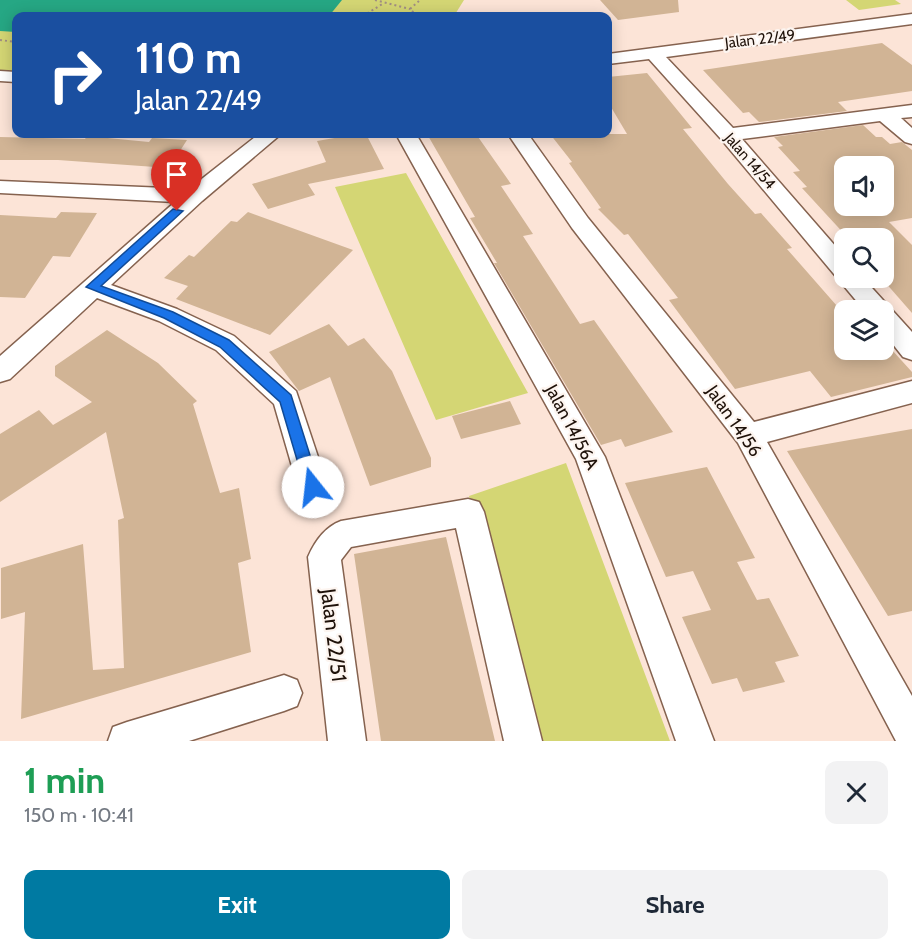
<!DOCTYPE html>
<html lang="en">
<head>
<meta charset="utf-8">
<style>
  body { margin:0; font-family:Cabin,sans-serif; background:#f2f2f3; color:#1f2937; height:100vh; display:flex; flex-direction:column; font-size:22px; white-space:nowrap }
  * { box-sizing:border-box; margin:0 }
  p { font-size:20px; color:#747a83 }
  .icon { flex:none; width:33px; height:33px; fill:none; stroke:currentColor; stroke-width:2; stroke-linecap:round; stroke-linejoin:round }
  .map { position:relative; height:741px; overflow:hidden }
  .details { display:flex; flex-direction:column; background:#fff; flex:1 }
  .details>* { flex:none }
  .hud { position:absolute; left:12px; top:12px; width:600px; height:126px; border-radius:12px; box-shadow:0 3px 15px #0003; background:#1a4fa0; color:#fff; overflow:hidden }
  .fabs { position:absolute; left:834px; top:156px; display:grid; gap:12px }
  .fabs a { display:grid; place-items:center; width:60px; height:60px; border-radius:12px; background:#fff; box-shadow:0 3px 15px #0003; font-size:30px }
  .pin { position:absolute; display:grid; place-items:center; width:51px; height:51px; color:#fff; margin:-62px -26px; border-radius:50% 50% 50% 0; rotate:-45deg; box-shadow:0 0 6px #0007 }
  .pin .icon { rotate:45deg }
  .me { position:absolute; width:66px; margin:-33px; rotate:344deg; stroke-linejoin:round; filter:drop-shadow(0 0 4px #0008) }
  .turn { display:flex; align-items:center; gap:21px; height:126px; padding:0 24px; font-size:27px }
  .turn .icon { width:78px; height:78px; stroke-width:2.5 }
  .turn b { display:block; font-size:42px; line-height:51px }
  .round { display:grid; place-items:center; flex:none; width:63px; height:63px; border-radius:12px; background:#f2f2f3 }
  .summary { display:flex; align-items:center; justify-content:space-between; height:102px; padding:0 24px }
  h1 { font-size:36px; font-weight:700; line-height:45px; color:#1e9e55 }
  .primary-button { display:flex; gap:12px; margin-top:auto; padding:12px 24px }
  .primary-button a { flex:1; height:69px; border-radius:12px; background:#007aa2; color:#fff; font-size:24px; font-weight:700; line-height:69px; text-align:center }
  .primary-button a+a { background:#f2f2f3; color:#1f2937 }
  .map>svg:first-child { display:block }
  .green { fill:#d4d674 }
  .water { fill:#26a784 }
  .building { fill:#d1b495; fill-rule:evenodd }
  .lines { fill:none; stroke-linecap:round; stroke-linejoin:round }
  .minor-casing { stroke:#85624f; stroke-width:3 }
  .path { stroke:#a18e83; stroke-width:2; stroke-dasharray:2 3; stroke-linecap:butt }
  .minor { fill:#fff; fill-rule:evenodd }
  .route { fill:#1a73e8; stroke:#114b97; stroke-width:1.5 }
  .labels { text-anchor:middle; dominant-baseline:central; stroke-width:4.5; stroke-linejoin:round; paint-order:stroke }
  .far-street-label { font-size:15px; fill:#1e1109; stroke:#fdf5f0 }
  .street-label { font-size:18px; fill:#1e1109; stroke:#fdf5f0 }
  .near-street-label { font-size:21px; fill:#1e1109; stroke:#fdf5f0 }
</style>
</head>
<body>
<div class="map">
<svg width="912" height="741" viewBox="0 0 912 741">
  <rect width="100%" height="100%" fill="#fce4d7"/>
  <path class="green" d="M0 0H464L454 16H16V71H0Z
    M846 0H895L901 4 859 10Z
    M406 173 528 393 436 420 335 187Z
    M566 463 670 741H533L469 496Z"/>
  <path class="water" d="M0 0H342L329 16H16V32L0 31Z"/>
  <path class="building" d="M600 0H678L679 12 618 20Z
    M882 43 912 65V91L838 102 847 111 759 122 749 112 743 113 703 70Z
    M647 73 692 128 683 129 728 184 755 214 761 213 792 248 787 249 837 306 844 304V350H892L912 372V377L831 397 810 371 735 389 669 300 678 298 628 234 624 235 598 209 601 208 569 163 572 162 550 134H627L608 102V77Z
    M863 125 876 137H882L890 144 902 142 912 150V218L889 222 912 245V313L884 281V238H848L802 188 807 187 793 172 800 171 778 147 783 146 774 137ZM844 166H884V206H844Z
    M358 134H366L384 169 308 184 315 195 268 209 252 184 326 162 317 141Z
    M427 134H476L511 184 501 186 533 234 523 236 580 324 594 320 673 432 625 447 621 439 601 445 494 263H497L470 218 475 217Z
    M87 136 149 142 152 138 187 140 169 168 58 160H0V137L85 139Z
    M61 212 97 213 70 257 53 256 25 298 0 297V215L56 218Z
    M248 212 353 250 270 335 176 299 188 286 164 278 189 255 194 257 231 221 237 222Z
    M329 324 348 346 364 338 392 371 431 458V467L370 486 330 377 299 391 269 352Z
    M107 330 158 363 197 401 193 404 220 493 239 488 251 559 238 563 251 652 21 719 25 612 1 619V568L83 544 93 670 124 668 118 520 124 518 106 432 0 502V434L39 410 53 425 92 402 55 376V366Z
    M510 401 521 424 461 439 452 416Z
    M912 429V611L888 616 787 451Z
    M707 467 755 558 737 562 757 600 769 598 799 656 775 662 785 682 743 692 737 678 712 684 682 617 711 610 693 571 666 577 625 483Z
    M446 537 495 741H381L354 554Z"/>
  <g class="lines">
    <defs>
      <path id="minor" d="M912 14V24L666 57 733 128 912 105V117L901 118 912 128V144L905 142 880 121 742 139 844 256V278H863L912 332V360L903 357 884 333V310H864L721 139 649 59 608 64V54Z
        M0 71 16 72V82L0 81Z
        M259 134H281L202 201 111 285 177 309 234 336 296 391 328 487 324 496 313 500 302 496 298 487 274 404 216 350 159 321 97 298 10 379 0 382V356L175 202 0 193V181L189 189Z
        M396 134H416L605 457 714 741H676L576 459Z
        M508 134H528L588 218 754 422 912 381V403L767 442 912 696V741H896L738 443 572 228Z
        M468 499 479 502 484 512 542 741H504L456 528 351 547 341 560 366 741H328L308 557C315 541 325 527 341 521Z
        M284 675 297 680 302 693 297 706 284 711 189 741H108L113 727 127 722Z"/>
    </defs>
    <use href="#minor" class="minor-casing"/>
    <path class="path" d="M375 0 410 9
      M363 16 384 3
      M417 16 410 9 420 0
      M0 40 16 42"/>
    <use href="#minor" class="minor"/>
  </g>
  <path class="route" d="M173 209 183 211 101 286 173 312 229 340 291 395 320 487 318 491H307L305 487 280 402 220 347 164 318 86 287Z"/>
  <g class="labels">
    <g class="far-street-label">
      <text transform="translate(760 39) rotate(-7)">Jalan 22/49</text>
      <text transform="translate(750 161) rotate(49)">Jalan 14/54</text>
    </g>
    <g class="street-label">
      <text transform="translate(734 421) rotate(55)">Jalan 14/56</text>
      <text transform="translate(572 427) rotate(62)">Jalan 14/56A</text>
    </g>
    <g class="near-street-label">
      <text transform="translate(334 635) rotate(83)">Jalan 22/51</text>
    </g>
  </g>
</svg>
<div class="fabs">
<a><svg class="icon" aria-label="sound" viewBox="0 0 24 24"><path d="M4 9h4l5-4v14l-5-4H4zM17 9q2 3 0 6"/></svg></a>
<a><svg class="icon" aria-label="search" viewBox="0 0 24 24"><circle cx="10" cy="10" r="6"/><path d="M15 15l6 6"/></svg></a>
<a><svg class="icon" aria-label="layers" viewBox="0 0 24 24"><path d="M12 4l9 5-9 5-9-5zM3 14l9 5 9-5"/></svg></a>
</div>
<div class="pin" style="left:177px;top:211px;background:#d93025"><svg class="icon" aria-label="arrive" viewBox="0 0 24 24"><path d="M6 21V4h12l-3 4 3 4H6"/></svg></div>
<svg class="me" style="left:313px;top:487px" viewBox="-20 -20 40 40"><circle r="19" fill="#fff"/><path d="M0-13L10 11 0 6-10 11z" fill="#1a73e8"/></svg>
<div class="hud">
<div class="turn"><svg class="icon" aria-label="right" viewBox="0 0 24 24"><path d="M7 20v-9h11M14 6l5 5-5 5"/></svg><div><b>110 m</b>Jalan 22/49</div></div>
</div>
</div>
<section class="details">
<div class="summary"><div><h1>1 min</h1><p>150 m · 10:41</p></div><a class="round"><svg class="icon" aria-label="close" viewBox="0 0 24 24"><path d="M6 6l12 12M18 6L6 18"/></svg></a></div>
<div class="primary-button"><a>Exit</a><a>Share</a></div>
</section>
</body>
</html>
